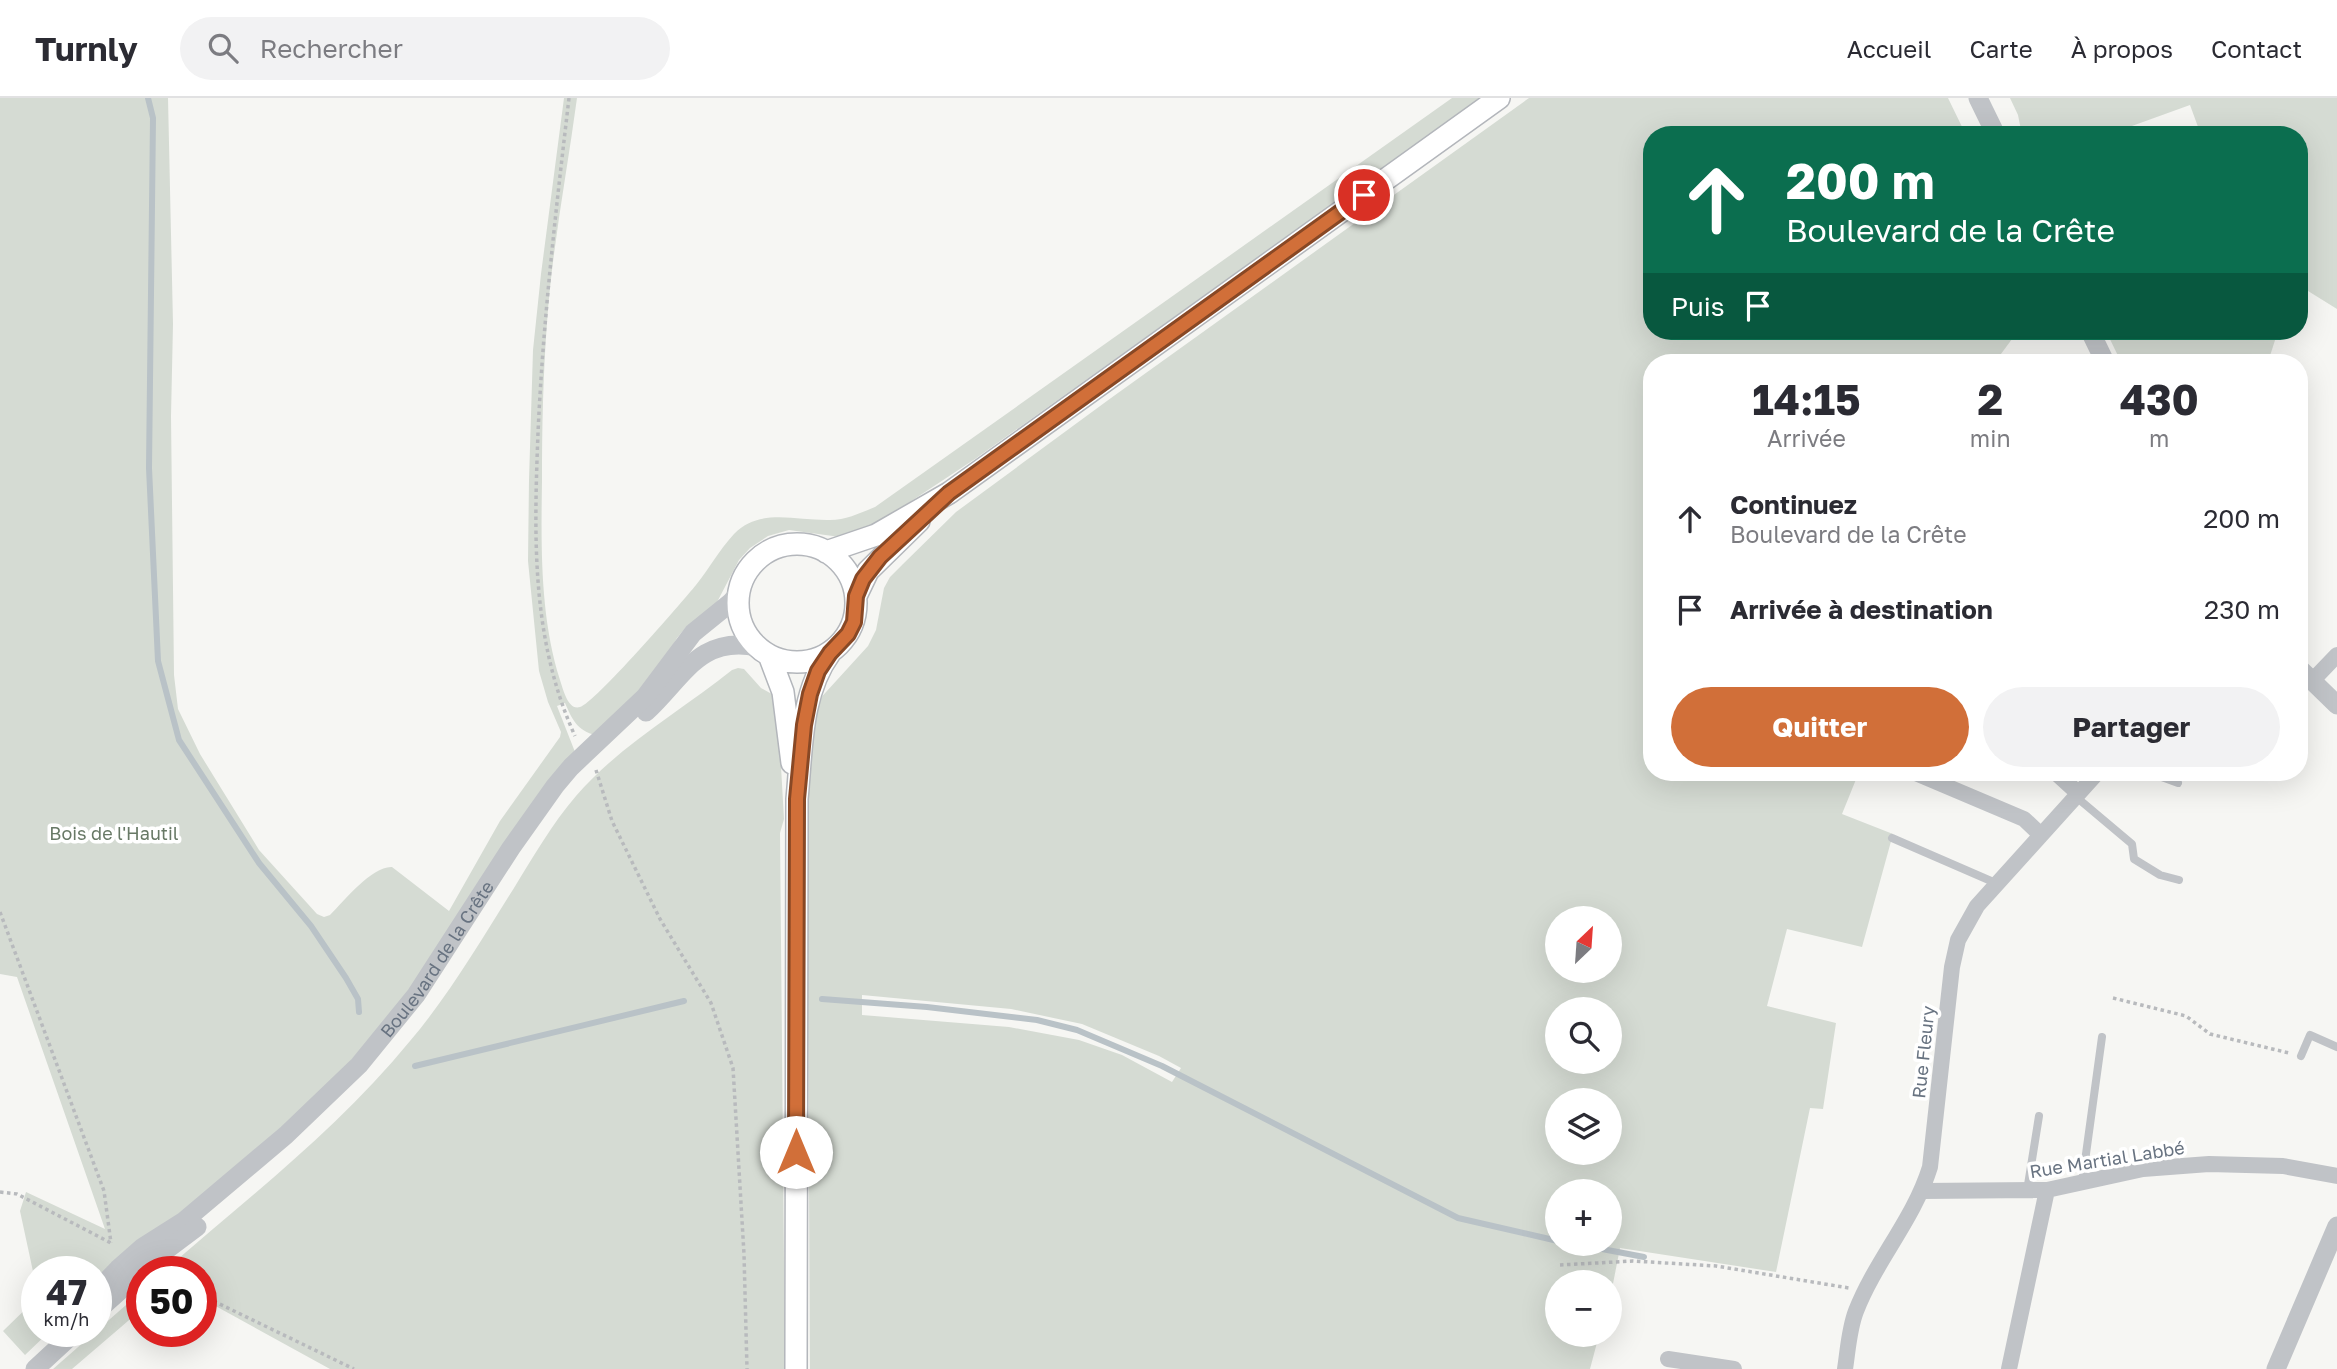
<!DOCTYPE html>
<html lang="fr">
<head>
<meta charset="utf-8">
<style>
  body { margin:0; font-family:"Golos Text",sans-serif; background:#f2f2f3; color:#2b2b33; height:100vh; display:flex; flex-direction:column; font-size:26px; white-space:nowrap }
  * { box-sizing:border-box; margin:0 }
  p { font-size:23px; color:#7c7c81 }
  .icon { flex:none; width:38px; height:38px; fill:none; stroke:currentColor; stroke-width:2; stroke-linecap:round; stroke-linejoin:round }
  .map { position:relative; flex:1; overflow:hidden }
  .details { position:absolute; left:1643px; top:256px; width:665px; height:427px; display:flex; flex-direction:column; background:#fff; border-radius:28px; box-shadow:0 7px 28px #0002 }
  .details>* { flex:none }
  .top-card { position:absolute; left:1643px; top:28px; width:665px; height:214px; border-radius:28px; box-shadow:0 7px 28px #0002; background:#0b6e4f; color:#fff; overflow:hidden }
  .needle { width:46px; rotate:25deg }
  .fabs { position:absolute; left:1545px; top:808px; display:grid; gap:14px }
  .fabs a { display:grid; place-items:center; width:77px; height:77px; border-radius:50%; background:#fff; box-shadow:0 7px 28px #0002; font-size:35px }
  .speed { position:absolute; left:21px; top:1158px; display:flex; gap:14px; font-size:35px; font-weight:700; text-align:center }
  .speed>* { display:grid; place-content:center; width:91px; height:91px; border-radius:50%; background:#fff; box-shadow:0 7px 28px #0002; line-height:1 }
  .speed small { font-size:18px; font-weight:400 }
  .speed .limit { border:10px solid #d22; background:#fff; color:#111 }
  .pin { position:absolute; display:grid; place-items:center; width:60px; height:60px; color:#fff; margin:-30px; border:4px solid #fff; border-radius:50%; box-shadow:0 2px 7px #0007 }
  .me { position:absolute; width:77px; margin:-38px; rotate:0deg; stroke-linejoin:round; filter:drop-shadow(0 0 5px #0008) }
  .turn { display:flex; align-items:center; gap:24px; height:147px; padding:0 28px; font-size:32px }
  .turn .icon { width:91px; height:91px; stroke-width:2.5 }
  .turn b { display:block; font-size:49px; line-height:60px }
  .then { display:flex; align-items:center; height:66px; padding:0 28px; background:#0003; gap:14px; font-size:26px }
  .eta { display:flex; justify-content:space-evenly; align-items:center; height:119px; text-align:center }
  .eta b { font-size:42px; font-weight:700; line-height:49px }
  .button { display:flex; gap:14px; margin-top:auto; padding:14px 28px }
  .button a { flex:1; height:80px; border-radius:42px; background:#d16f39; color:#fff; font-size:28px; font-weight:700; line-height:80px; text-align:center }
  .button a+a { background:#f2f2f3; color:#2b2b33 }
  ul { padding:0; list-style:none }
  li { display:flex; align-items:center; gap:21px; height:91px; padding:0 28px }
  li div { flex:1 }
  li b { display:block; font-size:26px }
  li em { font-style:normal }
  header { display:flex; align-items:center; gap:42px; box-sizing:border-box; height:98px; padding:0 35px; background:#fff; border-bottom:2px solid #e1e1e2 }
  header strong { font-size:33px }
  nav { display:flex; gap:38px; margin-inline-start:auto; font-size:24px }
  .search { width:490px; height:63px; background:#f2f2f3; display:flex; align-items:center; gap:18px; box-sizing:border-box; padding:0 24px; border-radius:38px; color:#7c7c81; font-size:26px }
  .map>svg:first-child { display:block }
  .green { fill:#d5dbd3; fill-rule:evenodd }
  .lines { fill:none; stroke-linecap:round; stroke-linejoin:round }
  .stream { stroke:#b9c2c7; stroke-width:6 }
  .secondary-casing { stroke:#b3b6bb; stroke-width:24 }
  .path { stroke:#b8babd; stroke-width:3.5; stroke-dasharray:3.5 3.5; stroke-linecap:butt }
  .service { stroke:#c0c3c7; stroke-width:8 }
  .minor { stroke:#c0c3c7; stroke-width:16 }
  .tertiary { stroke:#c0c3c7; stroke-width:19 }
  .secondary { stroke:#fff; stroke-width:21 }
  .route-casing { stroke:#884825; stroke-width:18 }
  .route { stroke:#d16f39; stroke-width:12 }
  .labels { text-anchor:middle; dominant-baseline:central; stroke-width:7; stroke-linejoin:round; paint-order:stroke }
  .park-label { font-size:18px; fill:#687966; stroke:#fff }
  .street-label { font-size:18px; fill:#687381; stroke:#fff }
</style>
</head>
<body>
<header>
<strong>Turnly</strong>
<div class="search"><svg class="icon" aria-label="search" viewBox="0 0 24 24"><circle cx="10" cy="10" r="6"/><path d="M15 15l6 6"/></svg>Rechercher</div>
<nav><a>Accueil</a><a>Carte</a><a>À propos</a><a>Contact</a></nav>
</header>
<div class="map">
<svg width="2337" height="1271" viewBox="0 0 2337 1271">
  <rect width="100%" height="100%" fill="#f6f6f3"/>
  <path class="green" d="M0 0H168L173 226 171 318 174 577 178 611 200 656 259 752 317 816 324 819 330 817C345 802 372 768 392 769L449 813 500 723 560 639 561 634 548 604 539 573 528 463 529 382 533 252 541 176 564 0H577C567 75 552 150 547 225 543 278 542 331 542 383 541 449 540 519 560 582 563 591 568 613 580 609 594 606 682 504 696 487 709 471 719 452 734 436 760 409 797 423 830 422 846 422 860 415 875 409L1452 0H1481L975 361 872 429 840 439 789 432 768 438 750 450 739 462 715 508 686 529 677 540 653 581 596 637C577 633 572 621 565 605L557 608 575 654 435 861 330 988 96 1187V1174H37V1192L20 1113 26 1094 105 1131 17 879 0 876Z
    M1529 0H1948L1966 37H1652V233H2018L1995 264H1652V674H1859L1842 716 1893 736 1862 849 1787 831 1767 908 1836 925 1823 1011 1810 1010 1776 1174 1620 1150 1610 1201V1185H1558V1237H1599L1590 1271H810L807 708 808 657 816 605 868 548 876 532 884 490 890 479 903 466 956 414 1111 300ZM1558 821H1610V873H1558ZM862 897 1011 911 1082 926 1159 958 1181 970 1172 984 1122 957 1079 942 1009 929 862 917ZM1558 912H1610V964H1558ZM1558 1003H1610V1055H1558ZM1558 1094H1610V1146H1558Z
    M2010 0H2337V211L2300 188V37H2201L2190 7 2107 37H2022L2018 17Z
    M2106 233H2278L2268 264H2121Z
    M738 570 744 571 761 590 777 599 784 721 780 735 785 1271H330L201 1200V1174H163C248 1100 338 1031 410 943 450 896 481 842 514 790 533 759 552 726 576 698 620 647 681 613 732 572Z
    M142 1193V1211L72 1271H53Z
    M37 1200V1234H49L25 1257 3 1233Z"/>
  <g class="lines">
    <path class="stream" d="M148 0 153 20 149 370 158 563 179 642 259 765 311 828 346 880 358 901 359 914
      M822 901 927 909 1037 922 1077 932 1162 968 1458 1120 1558 1143
      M415 968 684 903
      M1576 1146 1644 1159"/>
    <defs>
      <path id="secondary" d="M738 505a59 59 0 1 1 118 0a59 59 0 1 1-118 0Z
        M826 454 876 437 949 395 1499 0
        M856 498 868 473 919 423
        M769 557 783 594 792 665
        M796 1271 797 701C802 652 800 596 830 555"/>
    </defs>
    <use href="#secondary" class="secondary-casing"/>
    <path class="path" d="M569 0C556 111 543 223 538 335 534 439 531 541 575 638
      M596 672 612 723 660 821 711 905 733 970 744 1156 747 1271
      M0 814 104 1093 111 1145
      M2113 900 2186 918 2210 936 2289 955
      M0 1094 17 1096 111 1145
      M1560 1167 1633 1163 1716 1168 1849 1190
      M201 1197 354 1271"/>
    <path class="service" d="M2148 674 2178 685
      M2075 698 2132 746 2134 761 2160 777 2179 782
      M1892 740 1998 786
      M2301 958 2310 937 2337 949
      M2082 1085 2102 939
      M2027 1093 2039 1018"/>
    <path class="minor" d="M2313 582 2337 557
      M1913 674 2024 721 2041 737
      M2055 674 2078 695
      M1923 1093 2047 1092 2143 1071 2209 1066 2283 1068 2337 1078
      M1668 1261 1734 1271
      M1845 1271C1848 1252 1849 1231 1856 1213 1876 1162 1914 1121 1930 1069L1952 869 1958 842 1977 808 2098 674
      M2009 1271 2047 1092"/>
    <g class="tertiary">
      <path d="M1978 0 1996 37"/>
      <path d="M2090 233 2105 264"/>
      <path d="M2300 571 2337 607"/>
      <path d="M646 614C683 580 699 537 757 549"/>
      <path id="s1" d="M96 1194 118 1171 143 1149 184 1123 286 1037 359 967 416 897 511 750 555 688 571 669 645 599 693 535 730 505 739 495"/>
      <path d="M96 1214 161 1156 197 1129"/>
      <path d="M35 1271 75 1234"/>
      <path d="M2276 1271 2337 1128"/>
    </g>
    <use href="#secondary" class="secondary"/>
  </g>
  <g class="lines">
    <defs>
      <path id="route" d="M796 1054 797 701 804 627 810 596 818 573 830 555 848 536 854 524 856 498 863 481 880 459 949 395 1364 97"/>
    </defs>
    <use href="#route" class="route-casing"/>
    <use href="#route" class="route"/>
  </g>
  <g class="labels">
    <g class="park-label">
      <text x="114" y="735">Bois de l'Hautil</text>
    </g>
    <g class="street-label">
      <text stroke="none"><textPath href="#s1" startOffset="480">Boulevard de la Crête</textPath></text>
      <text transform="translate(1923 954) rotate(-84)">Rue Fleury</text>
      <text transform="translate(2107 1061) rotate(-9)">Rue Martial Labbé</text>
    </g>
  </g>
</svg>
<div class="fabs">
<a><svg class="needle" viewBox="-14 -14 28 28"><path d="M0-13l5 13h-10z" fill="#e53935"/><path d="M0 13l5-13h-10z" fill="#7c7c81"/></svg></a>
<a><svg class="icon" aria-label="search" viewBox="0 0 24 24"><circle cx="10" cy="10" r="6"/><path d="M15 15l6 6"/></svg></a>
<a><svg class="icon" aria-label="layers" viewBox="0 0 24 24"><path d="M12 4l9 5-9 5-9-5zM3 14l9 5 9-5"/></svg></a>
<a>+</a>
<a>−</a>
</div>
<div class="speed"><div>47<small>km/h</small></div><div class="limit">50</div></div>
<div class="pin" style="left:1364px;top:97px;background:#d93025"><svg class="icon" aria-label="arrive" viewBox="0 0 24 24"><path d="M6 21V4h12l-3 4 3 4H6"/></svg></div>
<svg class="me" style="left:796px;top:1054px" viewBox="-20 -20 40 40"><circle r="19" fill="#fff"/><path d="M0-13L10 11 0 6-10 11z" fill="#d16f39"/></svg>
<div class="top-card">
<div class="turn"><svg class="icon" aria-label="ahead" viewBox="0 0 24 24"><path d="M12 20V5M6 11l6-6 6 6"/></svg><div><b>200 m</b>Boulevard de la Crête</div></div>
<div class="then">Puis<svg class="icon" aria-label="arrive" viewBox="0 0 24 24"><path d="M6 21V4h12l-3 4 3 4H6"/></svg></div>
</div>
<section class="details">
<div class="eta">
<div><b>14:15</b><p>Arrivée</p></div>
<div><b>2</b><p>min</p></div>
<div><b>430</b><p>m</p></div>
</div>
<ul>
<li><svg class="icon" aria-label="ahead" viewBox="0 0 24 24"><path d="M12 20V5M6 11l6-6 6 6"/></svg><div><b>Continuez</b><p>Boulevard de la Crête</p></div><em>200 m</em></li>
<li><svg class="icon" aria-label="arrive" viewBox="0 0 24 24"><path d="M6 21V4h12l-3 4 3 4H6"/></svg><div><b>Arrivée à destination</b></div><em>230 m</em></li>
</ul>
<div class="button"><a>Quitter</a><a>Partager</a></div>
</section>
</div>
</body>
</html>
